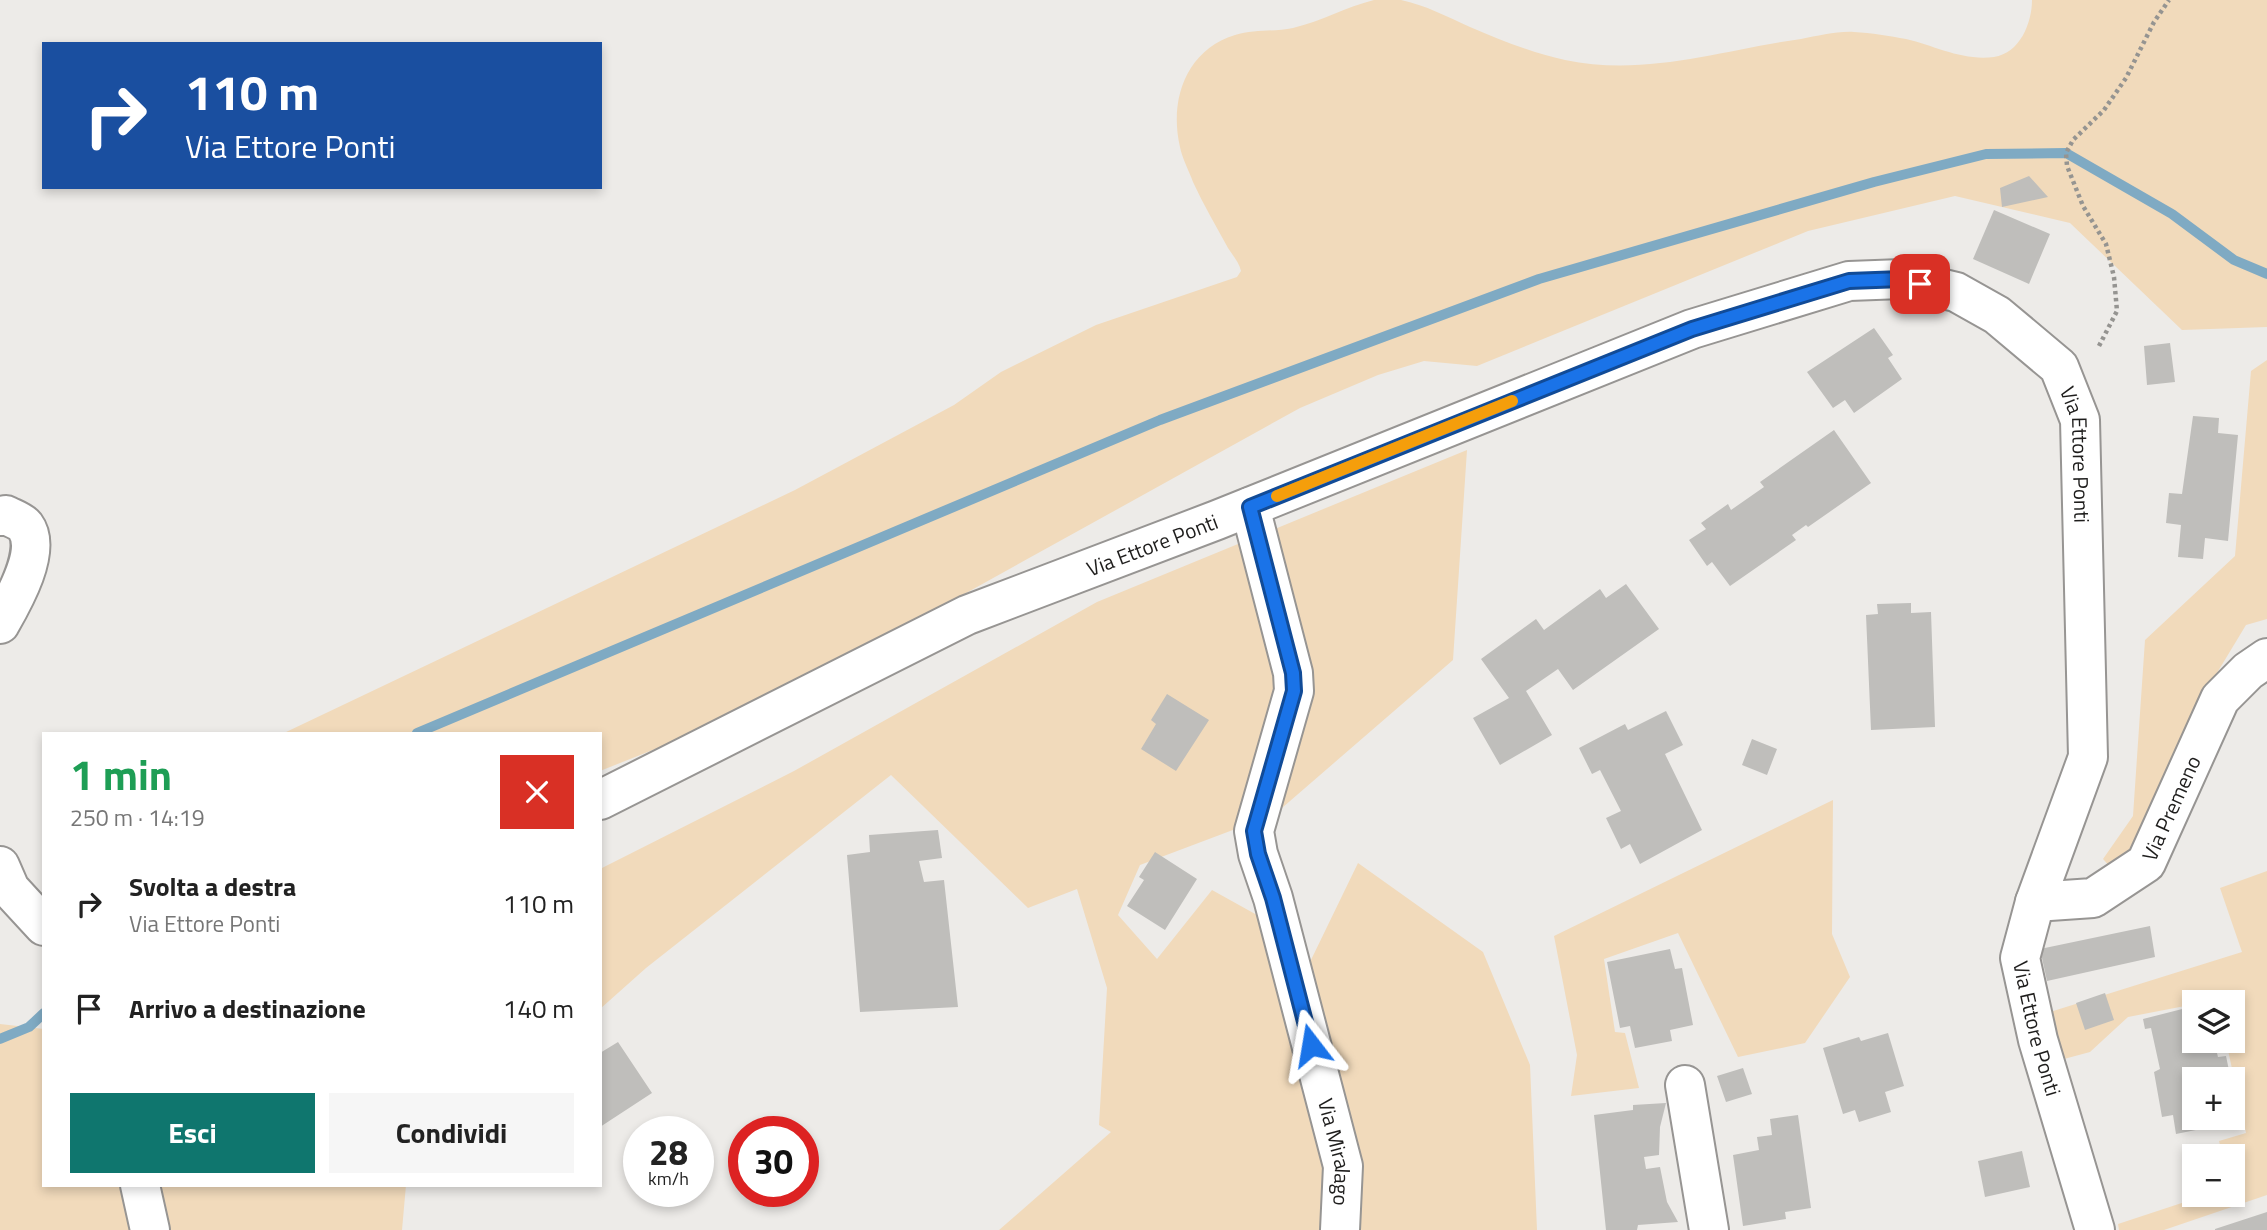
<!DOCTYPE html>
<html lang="it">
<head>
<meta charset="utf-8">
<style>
  body { margin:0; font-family:"Titillium Web",sans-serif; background:#f6f6f6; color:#222; height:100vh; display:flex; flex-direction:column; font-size:26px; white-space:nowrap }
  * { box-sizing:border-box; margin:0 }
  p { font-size:23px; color:#767676 }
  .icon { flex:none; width:38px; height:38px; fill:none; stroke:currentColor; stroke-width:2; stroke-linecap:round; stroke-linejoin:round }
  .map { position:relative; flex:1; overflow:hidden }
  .panel { position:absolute; left:42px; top:732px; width:560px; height:455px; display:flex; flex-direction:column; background:#fff; border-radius:0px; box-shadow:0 4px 10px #0003 }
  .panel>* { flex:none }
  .banner { position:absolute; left:42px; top:42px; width:560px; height:147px; border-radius:0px; box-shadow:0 4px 10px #0003; background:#1a4fa0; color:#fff; overflow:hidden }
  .controls { position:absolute; left:2182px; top:990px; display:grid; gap:14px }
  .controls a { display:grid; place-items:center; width:63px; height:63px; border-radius:0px; background:#fff; box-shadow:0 4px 10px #0003; font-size:35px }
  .speed { position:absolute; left:623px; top:1116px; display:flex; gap:14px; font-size:35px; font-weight:700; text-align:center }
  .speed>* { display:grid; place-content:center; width:91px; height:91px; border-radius:50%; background:#fff; box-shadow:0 4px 10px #0003; line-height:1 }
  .speed small { font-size:18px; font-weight:400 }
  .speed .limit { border:10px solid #d22; background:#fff; color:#111 }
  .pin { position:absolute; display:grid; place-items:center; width:60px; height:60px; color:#fff; margin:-30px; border-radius:14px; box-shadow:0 4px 10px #0006 }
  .me { position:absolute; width:77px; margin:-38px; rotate:346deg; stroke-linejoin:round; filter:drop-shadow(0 0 5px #0008) }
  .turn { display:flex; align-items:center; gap:24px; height:147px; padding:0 28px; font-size:32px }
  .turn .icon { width:91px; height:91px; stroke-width:2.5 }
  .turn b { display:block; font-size:49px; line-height:60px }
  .round { display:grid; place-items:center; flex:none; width:74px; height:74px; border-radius:0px; background:#f6f6f6 }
  .head { display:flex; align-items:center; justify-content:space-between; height:119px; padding:0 28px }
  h1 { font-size:42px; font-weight:700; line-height:52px; color:#1e9e55 }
  .primary-button { display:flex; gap:14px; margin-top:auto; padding:14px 28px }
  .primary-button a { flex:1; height:80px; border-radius:0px; background:#0f766e; color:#fff; font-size:28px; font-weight:700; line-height:80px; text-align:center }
  .primary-button a+a { background:#f6f6f6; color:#222 }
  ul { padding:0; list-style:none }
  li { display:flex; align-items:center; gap:21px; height:105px; padding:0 28px }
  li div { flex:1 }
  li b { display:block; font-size:26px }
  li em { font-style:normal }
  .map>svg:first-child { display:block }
  .green { fill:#f1dabb }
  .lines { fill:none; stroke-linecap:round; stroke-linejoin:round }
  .stream { stroke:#7faac3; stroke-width:10 }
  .building { fill:#bfbebb }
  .minor-casing { stroke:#979593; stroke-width:42 }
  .path { stroke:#959491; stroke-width:4.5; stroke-dasharray:3.5 3.5; stroke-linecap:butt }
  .minor { stroke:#fff; stroke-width:38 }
  .route-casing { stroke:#114b97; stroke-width:18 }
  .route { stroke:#1a73e8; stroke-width:12 }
  .slow { stroke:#f59e0b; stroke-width:12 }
  .labels { text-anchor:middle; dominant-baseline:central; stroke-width:5; stroke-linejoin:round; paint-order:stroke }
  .street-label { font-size:21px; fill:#1e1d1c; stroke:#edebe8 }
</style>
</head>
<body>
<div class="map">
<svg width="2267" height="1230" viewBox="0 0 2267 1230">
  <rect width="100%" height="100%" fill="#edebe8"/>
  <path class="green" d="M1374 0C1383 0 1392 0 1401 0 1425 5 1448 17 1470 27 1500 40 1533 53 1565 60 1646 77 1722 50 1801 39 1818 36 1837 31 1854 32 1871 33 1890 36 1906 39 1936 46 1962 61 1994 57 2020 53 2032 23 2032 0H2267V327L2182 330 2070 223 1955 196 1808 231 1477 366 1424 361 1378 375 1300 408 912 623 718 724 600 771V733H284L795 490 954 405 1001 372 1096 325 1237 277 1241 271C1239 262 1233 256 1228 248 1216 226 1203 204 1193 182 1189 171 1182 158 1180 147 1169 100 1186 50 1235 35 1254 29 1274 32 1293 28 1322 21 1346 7 1374 0Z
    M2267 360V619L2246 625 2200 701 2138 847 2113 870 2103 859 2133 816 2145 640 2235 556 2251 371Z
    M1467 450 1453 660 1275 814 1140 865 1118 915 1157 959 1212 890 1257 915 1282 986 1310 962 1358 863 1483 952 1530 1065 1537 1230H999L1111 1132 1099 1125 1107 988 1077 889 1028 908 891 775 646 968 600 1009V869L794 771 1097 602Z
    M1833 800 1832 934 1850 977 1805 1043 1738 1057 1678 933 1604 959 1615 1032 1625 1033 1639 1088 1571 1096 1577 1055 1554 936Z
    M2267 871V1195L2164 1230H2119L2118 1224 2206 1195H2233V1157H2223L2219 1141 2246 1133 2226 1041H2233V1003H2217L2216 1000 2128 1017 2090 1052 2064 1059 2050 1012 2242 952 2220 888Z
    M0 1024 44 1029V1185H406L402 1230H0Z"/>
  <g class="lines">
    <path class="stream" d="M417 733 1160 420 1539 279 1874 182 1986 154 2066 153 2172 214 2234 260 2267 274
      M0 1039 29 1027 44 1013"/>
  </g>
  <path class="building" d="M2029 176 2048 197 2002 207 2000 188Z
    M1994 210 2050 234 2029 284 1973 259Z
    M1874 328 1893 355 1888 358 1902 379 1854 413 1845 400 1833 408 1807 372Z
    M2170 343 2175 382 2147 385 2144 346Z
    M2193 416 2219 418 2218 433 2238 435 2228 541 2205 538 2203 559 2178 557 2181 525 2166 523 2169 493 2182 494Z
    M1834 430 1871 483 1808 527 1806 525 1792 535 1796 540 1730 586 1712 562 1707 566 1689 540 1706 529 1701 523 1728 504 1731 510 1764 487 1760 482Z
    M1626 584 1659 629 1573 690 1558 669 1526 691 1552 735 1500 765 1473 718 1509 698 1481 659 1536 619 1544 630 1600 589 1606 598Z
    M1911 603V613L1931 612 1935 727 1871 730 1866 615 1878 614 1877 604Z
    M1167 694 1209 720 1176 771 1141 749 1156 724 1151 720Z
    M1666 711 1683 745 1665 754 1702 830 1640 864 1630 844 1621 849 1606 818 1621 811 1600 770 1592 774 1579 748 1625 724 1628 730Z
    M1752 739 1777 749 1767 775 1742 765Z
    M938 830 942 858 919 861 924 882 944 880 958 1007 860 1012 847 855 870 852 869 835Z
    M1155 852 1197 879 1165 930 1127 906 1144 880 1139 877Z
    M2150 926 2155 957 2047 981 2040 949Z
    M1670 949 1675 969 1682 968 1693 1025 1670 1030 1672 1041 1635 1048 1630 1026 1620 1028 1607 962Z
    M2105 993 2114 1020 2085 1030 2076 1003Z
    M2194 1006V1041H2214L2218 1057 2226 1056 2231 1080H2194V1118H2233L2234 1092 2240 1121 2176 1134 2173 1115 2162 1117 2154 1072 2160 1069 2151 1028 2145 1029 2143 1019Z
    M1888 1033 1904 1086 1885 1092 1891 1112 1859 1122 1855 1110 1843 1114 1823 1048 1859 1037 1861 1041Z
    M618 1042 652 1093 600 1127V1053Z
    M1743 1068 1752 1094 1726 1102 1717 1076Z
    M1666 1103 1660 1127 1659 1155 1644 1157 1646 1169 1660 1167 1667 1202 1678 1222 1638 1225 1637 1230H1606L1594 1115 1633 1110V1105Z
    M1798 1115 1811 1208 1785 1212 1786 1219 1743 1226 1733 1155 1759 1150 1757 1137 1772 1135 1770 1119Z
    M2022 1151 2030 1187 1985 1197 1978 1161Z
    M2267 1212V1230H2215V1229Z"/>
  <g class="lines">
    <defs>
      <g id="minor">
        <path id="s1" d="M1250 507 1293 673 1294 691 1254 831 1258 854 1273 898 1343 1166 1340 1230"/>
        <path d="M0 516 6 515C11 518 21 521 25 526 43 550 12 603 0 624"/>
        <path id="s2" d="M600 800 967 615 1217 520 1692 329 1849 281 1902 279 1956 292 1997 315 2059 367 2080 420 2088 757 2035 902 2020 958 2038 1040 2095 1230"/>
        <path d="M0 866 10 889 44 926"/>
        <path id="s3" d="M2035 902 2093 898 2146 863 2220 699 2248 671 2267 658"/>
        <path d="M1685 1085 1709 1230"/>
        <path d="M140 1185 150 1230"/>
      </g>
    </defs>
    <use href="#minor" class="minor-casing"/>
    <path class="path" d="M2099 346 2117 311 2114 277 2106 244 2083 206 2067 166 2066 153 2073 140 2104 110 2126 78 2154 22 2169 0"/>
    <use href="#minor" class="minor"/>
  </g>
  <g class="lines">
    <defs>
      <path id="route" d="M1311 1045 1273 898 1258 854 1254 831 1294 691 1293 673 1250 507 1692 329 1849 281 1902 279 1920 284"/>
    </defs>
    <use href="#route" class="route-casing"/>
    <use href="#route" class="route"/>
    <path class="slow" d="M1277 496 1512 401"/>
  </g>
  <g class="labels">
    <g class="street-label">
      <text stroke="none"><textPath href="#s2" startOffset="1682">Via Ettore Ponti</textPath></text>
      <text stroke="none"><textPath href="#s2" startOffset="609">Via Ettore Ponti</textPath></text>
      <text stroke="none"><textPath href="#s3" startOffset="182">Via Premeno</textPath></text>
      <text stroke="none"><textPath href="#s2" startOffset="2270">Via Ettore Ponti</textPath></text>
      <text stroke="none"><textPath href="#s1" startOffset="667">Via Miralago</textPath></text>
    </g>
  </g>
</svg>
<div class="controls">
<a><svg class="icon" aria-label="layers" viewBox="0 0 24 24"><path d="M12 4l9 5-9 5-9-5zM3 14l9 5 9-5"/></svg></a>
<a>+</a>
<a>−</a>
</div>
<div class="speed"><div>28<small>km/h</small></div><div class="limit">30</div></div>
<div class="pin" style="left:1920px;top:284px;background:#d93025"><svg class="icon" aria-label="arrive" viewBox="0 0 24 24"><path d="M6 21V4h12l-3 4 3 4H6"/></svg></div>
<svg class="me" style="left:1311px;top:1045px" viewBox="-20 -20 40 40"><path d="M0-17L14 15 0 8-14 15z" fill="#1a73e8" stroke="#fff" stroke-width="4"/></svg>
<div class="banner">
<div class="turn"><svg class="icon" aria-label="right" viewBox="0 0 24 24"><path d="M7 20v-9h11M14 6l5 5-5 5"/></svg><div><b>110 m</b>Via Ettore Ponti</div></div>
</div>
<section class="panel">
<div class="head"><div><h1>1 min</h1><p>250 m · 14:19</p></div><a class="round" style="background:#d93025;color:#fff"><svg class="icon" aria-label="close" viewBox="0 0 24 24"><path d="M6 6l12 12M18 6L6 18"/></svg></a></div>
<ul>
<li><svg class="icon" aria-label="right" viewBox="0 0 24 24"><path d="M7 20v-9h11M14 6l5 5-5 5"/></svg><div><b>Svolta a destra</b><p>Via Ettore Ponti</p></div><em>110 m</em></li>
<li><svg class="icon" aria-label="arrive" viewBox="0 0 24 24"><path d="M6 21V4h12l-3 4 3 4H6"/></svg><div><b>Arrivo a destinazione</b></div><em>140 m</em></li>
</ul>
<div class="primary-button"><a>Esci</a><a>Condividi</a></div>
</section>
</div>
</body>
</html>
